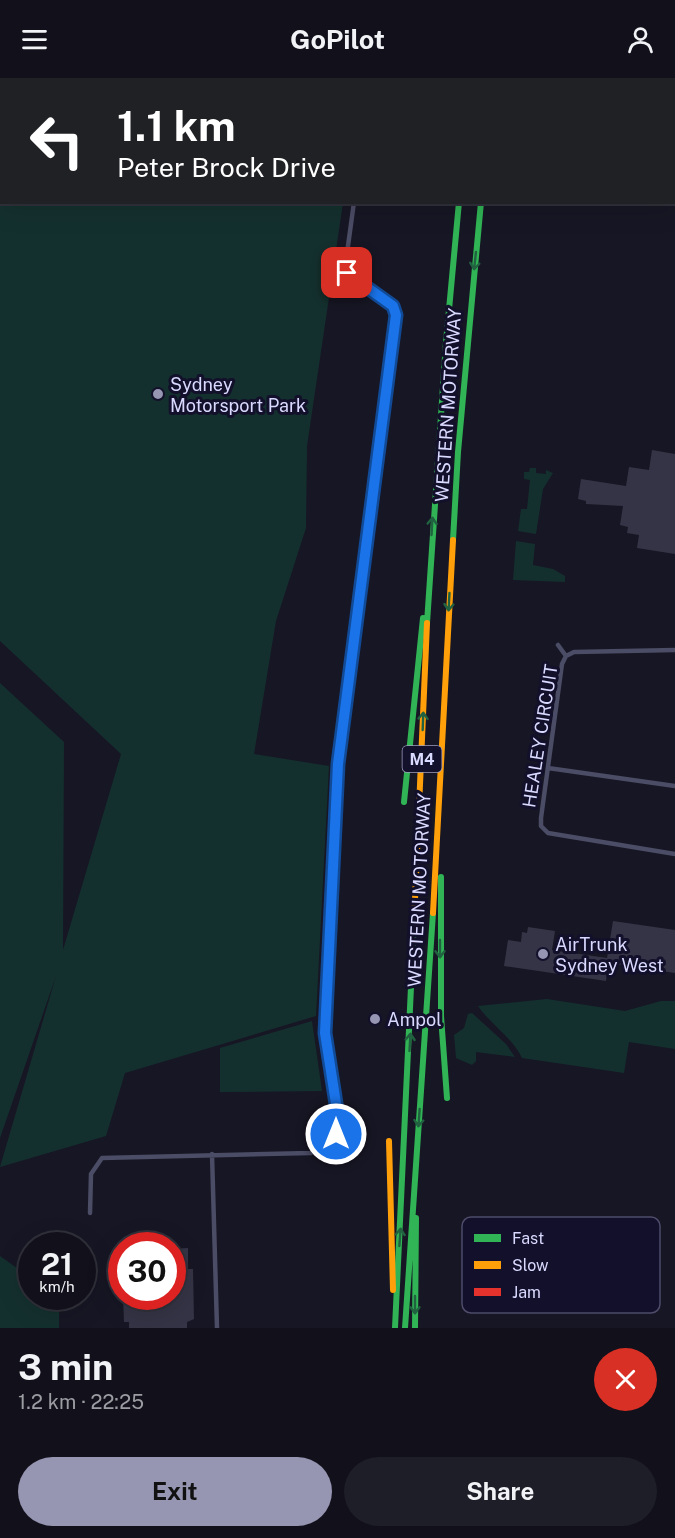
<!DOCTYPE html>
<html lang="en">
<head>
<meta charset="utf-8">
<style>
  body { margin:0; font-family:"Public Sans",sans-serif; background:#1e1e28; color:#f1f3f6; height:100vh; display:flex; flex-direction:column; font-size:22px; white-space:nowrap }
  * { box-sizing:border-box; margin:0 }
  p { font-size:20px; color:#9c9da3 }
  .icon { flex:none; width:33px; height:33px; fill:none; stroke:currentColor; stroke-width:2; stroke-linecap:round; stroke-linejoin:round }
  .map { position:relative; height:1250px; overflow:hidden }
  .side { display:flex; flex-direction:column; background:#11101b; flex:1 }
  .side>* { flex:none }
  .hud { position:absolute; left:0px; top:0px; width:675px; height:126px; box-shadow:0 6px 24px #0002,0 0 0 2px #30303a; background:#202124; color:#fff; overflow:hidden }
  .speed { position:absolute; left:18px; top:1154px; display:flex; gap:12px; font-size:30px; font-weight:700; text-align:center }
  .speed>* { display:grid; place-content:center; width:78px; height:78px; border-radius:50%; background:#11101b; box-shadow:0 6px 24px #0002,0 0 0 2px #30303a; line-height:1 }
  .speed small { font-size:15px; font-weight:400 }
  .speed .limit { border:9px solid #d22; background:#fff; color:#111 }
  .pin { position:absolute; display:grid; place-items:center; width:51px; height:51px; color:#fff; margin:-26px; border-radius:12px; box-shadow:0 3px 9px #0006 }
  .me { position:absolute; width:66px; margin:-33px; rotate:0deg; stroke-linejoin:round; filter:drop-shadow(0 0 4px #0008) }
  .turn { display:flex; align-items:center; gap:21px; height:126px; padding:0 18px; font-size:27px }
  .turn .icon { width:78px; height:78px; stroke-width:2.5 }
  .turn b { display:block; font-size:42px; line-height:51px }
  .round { display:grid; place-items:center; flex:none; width:63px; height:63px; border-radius:32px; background:#1e1e28 }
  .head { display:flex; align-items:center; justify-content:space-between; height:102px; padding:0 18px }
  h1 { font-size:36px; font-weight:700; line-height:45px }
  .primary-button { display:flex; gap:12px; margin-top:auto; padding:12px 18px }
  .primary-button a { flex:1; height:69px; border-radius:36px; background:#9695b2; color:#111; font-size:24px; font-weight:700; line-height:69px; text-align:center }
  .primary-button a+a { background:#1e1e28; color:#f1f3f6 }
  header { display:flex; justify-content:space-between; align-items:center; height:78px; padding:0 18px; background:#11101b; font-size:27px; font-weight:700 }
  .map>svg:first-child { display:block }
  .green { fill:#14302e }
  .building { fill:#353446 }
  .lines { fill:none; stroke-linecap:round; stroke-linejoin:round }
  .street { stroke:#4b4c65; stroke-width:4.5 }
  .fast { stroke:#30b455; stroke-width:6 }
  .slow { stroke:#ff9f0a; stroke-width:6 }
  .jam { stroke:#e5322d; stroke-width:6 }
  .oneway { stroke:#216240 }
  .route-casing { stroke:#114b97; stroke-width:15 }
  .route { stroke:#1a73e8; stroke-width:10 }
  .poi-dot { fill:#9695b2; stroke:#12102a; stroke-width:2 }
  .labels { text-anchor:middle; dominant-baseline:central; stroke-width:6; stroke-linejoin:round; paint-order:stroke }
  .shield { fill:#12102a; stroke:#9e9dbf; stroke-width:1.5 }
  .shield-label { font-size:16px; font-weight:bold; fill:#dad9ff }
  .poi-label { font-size:18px; fill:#dad9ff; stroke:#12102a; text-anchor:start }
  .street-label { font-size:18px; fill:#dad9ff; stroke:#12102a }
  .key { fill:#12102a; stroke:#4e4c6a; stroke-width:1.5 }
  .key-label { font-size:16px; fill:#dad9ff }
</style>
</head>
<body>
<header><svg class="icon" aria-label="menu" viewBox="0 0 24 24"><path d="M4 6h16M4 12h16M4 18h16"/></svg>GoPilot<svg class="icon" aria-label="person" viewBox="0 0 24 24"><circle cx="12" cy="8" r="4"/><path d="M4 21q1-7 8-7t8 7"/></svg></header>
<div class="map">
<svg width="675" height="1250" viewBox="0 0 675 1250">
  <rect width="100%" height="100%" fill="#171624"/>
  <path class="green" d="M0 0H330L2 2V124L343 125 307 368 306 450 276 543 254 676 329 688 316 938 125 995 106 1058 0 1089 56 898 0 1060V605L64 664 63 872 121 676 0 563Z
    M530 390H536V395L546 396V392L553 395 543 411 536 456 518 453 521 431H527L530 402 524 401V394H529Z
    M516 463 535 466 533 487 553 491 565 498V504L513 502Z
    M547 921 625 933 661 923H675V971L629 964 624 995 522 980C513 960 490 946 478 928Z
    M472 935 506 966 515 979 476 974V983L472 987 456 980 454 957 464 950 468 936Z
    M312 943 322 1013 220 1014V970Z
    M0 1178 31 1200 32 1218 59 1220V1250H0Z"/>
  <path class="building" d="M652 372 675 376V476L637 470 639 457 627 455 628 449 620 447 623 428 586 426V423L578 421 581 401 626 408 629 389 649 392Z
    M613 843 675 852V895L608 885 606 903 504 888 508 862 521 864 522 854 527 855 528 849 555 853 552 872 607 880Z
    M188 1170V1191H193L194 1241 187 1244V1250H129V1244H124L123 1218H172V1171Z"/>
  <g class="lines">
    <path class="street" d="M558 567 566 578
      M675 572 574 574 566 578 562 586 541 740V748L548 755 675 776
      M548 690 675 708
      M212 1076 217 1250
      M90 1135 91 1096 102 1080 311 1075 329 1066 337 1051V1032L325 955 338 686 396 237C393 214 354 211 345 190L354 124"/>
    <path class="fast" d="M353 0V2
      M384 0V2
      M391 0 394 2
      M474 0V2
      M674 49 675 50
      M453 462 458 374 481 124
      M427 545 446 264 459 124
      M404 724 423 540
      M441 799V938L447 1020
      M395 1250 414 845
      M405 1250 433 835
      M415 1250 416 1140"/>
    <path class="slow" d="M495 0V2
      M433 835 453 462
      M414 845 427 545
      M389 1063 393 1212"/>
    <path class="jam" d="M674 43H675"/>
  </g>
  <defs><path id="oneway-shaft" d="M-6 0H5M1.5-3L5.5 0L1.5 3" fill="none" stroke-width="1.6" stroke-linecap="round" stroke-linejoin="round" transform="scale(1.5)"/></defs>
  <g class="oneway">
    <use href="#oneway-shaft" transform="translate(475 183) rotate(96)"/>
    <use href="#oneway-shaft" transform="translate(432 448) rotate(-87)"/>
    <use href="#oneway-shaft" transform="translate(449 524) rotate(93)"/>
    <use href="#oneway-shaft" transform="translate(423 643) rotate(-88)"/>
    <use href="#oneway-shaft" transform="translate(440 871) rotate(90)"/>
    <use href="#oneway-shaft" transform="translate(410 964) rotate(-87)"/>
    <use href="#oneway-shaft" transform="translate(419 1040) rotate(94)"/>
    <use href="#oneway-shaft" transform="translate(400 1159) rotate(-86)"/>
    <use href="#oneway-shaft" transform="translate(415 1227) rotate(90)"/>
  </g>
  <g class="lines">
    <defs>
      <path id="route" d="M336 1056 337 1032 325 955 338 686 396 237 393 228 347 195"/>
    </defs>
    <use href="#route" class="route-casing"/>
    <use href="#route" class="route"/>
  </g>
  <g class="poi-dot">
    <circle cx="158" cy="316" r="6"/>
    <circle cx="543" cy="876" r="6"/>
    <circle cx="375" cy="941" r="6"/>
  </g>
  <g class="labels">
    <rect class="shield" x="402.5" y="668" width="39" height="26" rx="4.5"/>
    <g class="shield-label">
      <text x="422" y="681">M4</text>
    </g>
    <g class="poi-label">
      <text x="170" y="306">Sydney<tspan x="170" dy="21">Motorsport Park</tspan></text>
      <text x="555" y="866">AirTrunk<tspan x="555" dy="21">Sydney West</tspan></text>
      <text x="387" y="941">Ampol</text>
    </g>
    <g class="street-label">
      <text transform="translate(448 327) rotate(-86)">WESTERN MOTORWAY</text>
      <text transform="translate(540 658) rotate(-81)">HEALEY CIRCUIT</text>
      <text transform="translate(419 812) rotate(-87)">WESTERN MOTORWAY</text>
    </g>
  </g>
  <rect x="462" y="1139" width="198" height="96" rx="9" class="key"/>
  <rect x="474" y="1156" width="27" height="8" fill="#30b455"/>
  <rect x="474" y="1183" width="27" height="8" fill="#ff9f0a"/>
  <rect x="474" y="1210" width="27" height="8" fill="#e5322d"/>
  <g class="key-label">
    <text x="512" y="1166">Fast</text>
    <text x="512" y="1193">Slow</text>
    <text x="512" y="1220">Jam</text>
  </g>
</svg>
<div class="speed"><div>21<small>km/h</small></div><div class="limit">30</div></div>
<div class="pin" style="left:347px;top:195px;background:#d93025"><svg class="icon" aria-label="arrive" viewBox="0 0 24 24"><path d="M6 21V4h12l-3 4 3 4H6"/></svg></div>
<svg class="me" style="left:336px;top:1056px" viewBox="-20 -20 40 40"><circle r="17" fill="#1a73e8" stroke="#fff" stroke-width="3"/><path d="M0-11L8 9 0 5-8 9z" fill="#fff"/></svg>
<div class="hud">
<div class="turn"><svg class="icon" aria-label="left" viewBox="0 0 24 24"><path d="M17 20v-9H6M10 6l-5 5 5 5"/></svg><div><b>1.1 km</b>Peter Brock Drive</div></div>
</div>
</div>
<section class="side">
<div class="head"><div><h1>3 min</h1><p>1.2 km · 22:25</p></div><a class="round" style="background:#d93025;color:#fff"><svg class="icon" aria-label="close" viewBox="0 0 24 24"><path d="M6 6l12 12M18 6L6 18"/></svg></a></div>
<div class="primary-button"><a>Exit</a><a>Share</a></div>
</section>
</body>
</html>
